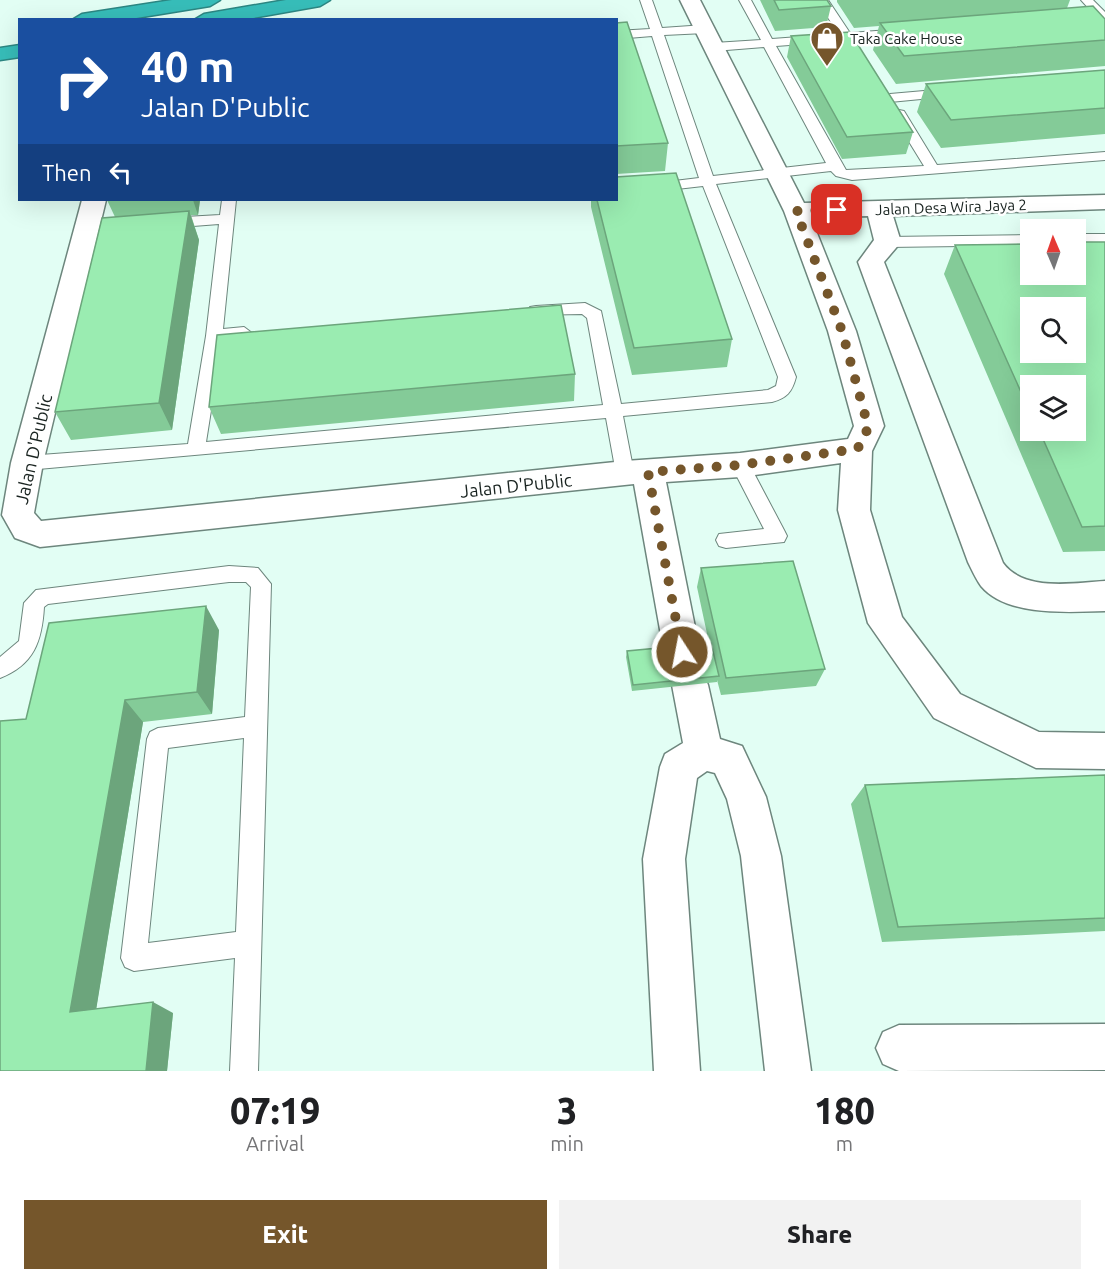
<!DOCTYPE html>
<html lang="en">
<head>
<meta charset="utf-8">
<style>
  body { margin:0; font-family:Ubuntu,sans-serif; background:#f2f2f2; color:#202124; height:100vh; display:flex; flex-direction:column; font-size:22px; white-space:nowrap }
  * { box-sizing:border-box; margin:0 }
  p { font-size:20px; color:#757577 }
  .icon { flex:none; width:33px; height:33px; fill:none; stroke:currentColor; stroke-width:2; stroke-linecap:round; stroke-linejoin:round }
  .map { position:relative; height:1071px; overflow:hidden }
  .panel { display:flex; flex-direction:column; background:#fff; flex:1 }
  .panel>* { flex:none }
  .top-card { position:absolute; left:18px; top:18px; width:600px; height:183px; border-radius:0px; box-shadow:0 6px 24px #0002; background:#1a4fa0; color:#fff; overflow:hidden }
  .needle { width:39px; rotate:358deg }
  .controls { position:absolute; left:1020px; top:219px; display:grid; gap:12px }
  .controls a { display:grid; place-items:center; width:66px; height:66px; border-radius:0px; background:#fff; box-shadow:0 6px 24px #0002; font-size:30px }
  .pin { position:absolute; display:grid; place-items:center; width:51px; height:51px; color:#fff; margin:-26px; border-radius:12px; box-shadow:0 3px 9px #0006 }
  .me { position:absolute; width:66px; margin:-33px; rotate:349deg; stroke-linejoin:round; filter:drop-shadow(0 0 4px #0008) }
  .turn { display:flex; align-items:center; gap:21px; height:126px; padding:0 24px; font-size:27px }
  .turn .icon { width:78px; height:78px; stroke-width:2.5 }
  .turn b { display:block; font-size:42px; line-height:51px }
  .then { display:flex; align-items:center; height:57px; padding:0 24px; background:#0003; gap:12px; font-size:22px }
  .eta { display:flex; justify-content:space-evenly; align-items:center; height:102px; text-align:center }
  .eta b { font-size:36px; font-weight:800; line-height:42px }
  .button { display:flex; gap:12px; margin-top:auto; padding:12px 24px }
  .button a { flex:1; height:69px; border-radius:0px; background:#75562b; color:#fff; font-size:24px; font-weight:800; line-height:69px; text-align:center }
  .button a+a { background:#f2f2f2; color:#202124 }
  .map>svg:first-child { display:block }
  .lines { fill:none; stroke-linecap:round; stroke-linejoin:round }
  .lane-casing { stroke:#6d867d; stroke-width:2 }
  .street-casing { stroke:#6d867d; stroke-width:3 }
  .highway-casing { stroke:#2c8783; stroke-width:3 }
  .lane { fill:#fff; fill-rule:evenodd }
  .street { fill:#fff; fill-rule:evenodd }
  .highway { fill:#37bdb9; fill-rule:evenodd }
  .wall { fill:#84cb98; fill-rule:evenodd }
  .shaded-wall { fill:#6ca57c }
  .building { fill:#9aecb1; stroke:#6ca57c; stroke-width:1.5; fill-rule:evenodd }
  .route { stroke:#75562b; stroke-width:10; stroke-dasharray:0 18 }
  .labels { text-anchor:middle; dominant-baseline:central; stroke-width:5; stroke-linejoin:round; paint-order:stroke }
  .far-poi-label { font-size:15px; fill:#192320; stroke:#fff; text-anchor:start }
  .far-street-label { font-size:15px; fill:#192320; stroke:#fff }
  .street-label { font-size:18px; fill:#192320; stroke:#fff }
</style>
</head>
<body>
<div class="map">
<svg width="1105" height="1071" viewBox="0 0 1105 1071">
  <rect width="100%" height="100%" fill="#e2fef4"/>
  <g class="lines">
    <defs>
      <path id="lane" d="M640 0H652L662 28 705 25 711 29 705 33 664 35 713 176 826 163 764 47 714 51 708 47 714 43 761 40 739 0H751L772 39 839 34 816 0H828L850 33 902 29 908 33 902 37 855 40 858 45 852 49 843 41 776 46 846 170 924 166 892 114 899 110 904 111 937 165 1105 152V160L852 180 836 176 831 171 716 184 796 377C792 392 787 398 772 402L623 416 634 473 632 478H618L616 473 606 418 27 470 20 468 18 463 20 458 27 456 188 444 206 336 219 224 167 228 160 223 167 218 220 215 222 200H236L223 329 244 327 252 333 244 339 222 341 206 442 603 405 587 318 582 314 530 315 528 311 530 307 536 306 585 303 601 311 621 404 768 390 776 386 778 377 703 186 616 196V188L699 178 652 36 616 39V31L650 29Z
        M1081 0H1093L1105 12V23L1101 22Z
        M947 89 952 90V96L890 102 883 98 890 94Z
        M1076 234H1105V244H1076Z
        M1030 235V245L888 247 880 242 888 237Z
        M740 458 747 460 784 530 787 536 784 542 726 548 719 546 716 540 719 534 764 529 731 465 733 460Z
        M229 566 258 568 271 584 258 1071H230L235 958 134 971 125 967 121 958 147 739 150 732 158 728 245 717 251 587 246 582H229L48 604 44 607C42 641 34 665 0 678V657L19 641 24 603 36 590ZM244 738 236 932 148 943 168 748Z"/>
      <path id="street" d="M680 0H700L804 203 1105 195V209L893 216 901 242 884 262 1003 563C1024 592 1074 583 1105 581V611C1069 612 1007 617 981 586 976 579 972 570 968 562L858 262 874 240 868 216 811 218 856 331 884 426 872 451 870 510 902 617 960 694 1039 732 1105 733V769L1036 768 934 718 868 623 838 510 841 463 740 477 666 482 700 652 695 663 682 668 669 663 664 652 634 484 40 547 15 538 2 515 11 463 82 200H106L43 463 34 513 41 521 625 461 740 453 848 439 854 426 828 331 784 211Z
        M690 668 703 673 708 685 720 739 742 746 766 797 781 856 811 1071H765L741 856 727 799 715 773 707 771 697 778 685 859 700 1071H654L643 859 660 767 665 754 683 743 672 685 677 673Z
        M1105 1024V1070L899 1071 883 1064 876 1048 883 1032 899 1025Z"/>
      <path id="highway" d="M172 0H220L210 6 124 20H72L82 14Z
        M286 0H330L320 6 242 20H194L204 14Z
        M20 45V57L0 60V48Z"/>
    </defs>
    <use href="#lane" class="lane-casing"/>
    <use href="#street" class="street-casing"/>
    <use href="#highway" class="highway-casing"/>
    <use href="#lane" class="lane"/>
    <use href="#street" class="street"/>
    <use href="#highway" class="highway"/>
  </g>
  <path class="wall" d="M760 0H827L831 6 826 27 775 31Z
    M837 0H1070L1067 8 1105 19V66L896 84 873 50 879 26 854 28 837 2Z
    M616 23 668 143 665 171 616 174Z
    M791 36 913 132 906 154 842 159 787 57Z
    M1105 70V134L941 148 917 112 926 84Z
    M107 200H200L198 215H191L199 240 172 430 71 440 55 412 115 217Z
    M591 200H616L732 339 727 367 632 375 591 207Z
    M1105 242V551L1063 552 944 274 955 245ZM1030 386 1076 430H1030Z
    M575 374 574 401 221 434 209 407Z
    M701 568 825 669 816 686 721 695 717 680V682L632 691 626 657 627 651 709 643 697 587Z
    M219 630 212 714 143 722 96 1009 173 1013 167 1071H0L26 719Z
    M1105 775V931L882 942 851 804 865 785Z"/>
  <path class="shaded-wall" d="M193 200H200L198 215Z
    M189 211 199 240 172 430 159 403Z
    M206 606 219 630 212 714 197 692Z
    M125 700 143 722 94 1023 70 1012Z
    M153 1002 173 1013 167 1071H146Z"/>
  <path class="building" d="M774 0H827L831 6 779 10Z
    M1093 6 1105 19V40L904 56 880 23Z
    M627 22 668 143 616 146V23Z
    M850 32 913 132 847 137 791 36Z
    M1105 70V108L951 120 926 84Z
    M676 173 732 339 634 348 597 200H616V177Z
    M189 211 159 403 55 412 102 218Z
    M1076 242H1105V526L1082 527 1039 430H1076V386H1030V412L955 245 1030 244V274H1076ZM1030 308H1076V352H1030Z
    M561 305 575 374 209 407 217 335Z
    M793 561 825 669 726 678 701 568Z
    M206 606 197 692 125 700 70 1012 153 1002 146 1071H0V721L26 719 49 623Z
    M711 643 719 676 633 685 627 651Z
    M1105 775V918L898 927 865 785Z"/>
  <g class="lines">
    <path class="route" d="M682 652 648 472 740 465 857 449 864 440 868 426 842 331 796 211 837 210"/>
  </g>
  <defs>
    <symbol id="shop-pin" viewBox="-11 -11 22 30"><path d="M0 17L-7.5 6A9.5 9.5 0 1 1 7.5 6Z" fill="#75562b" stroke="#fff"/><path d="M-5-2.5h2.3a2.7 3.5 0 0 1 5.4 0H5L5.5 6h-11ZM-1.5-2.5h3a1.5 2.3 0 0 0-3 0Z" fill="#fff"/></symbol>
  </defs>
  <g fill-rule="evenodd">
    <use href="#shop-pin" x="808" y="19" width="38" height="52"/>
  </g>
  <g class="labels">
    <g class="far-poi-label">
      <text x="850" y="38">Taka Cake House</text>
    </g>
    <g class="far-street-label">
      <text transform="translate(951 207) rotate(-2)">Jalan Desa Wira Jaya 2</text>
    </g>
    <g class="street-label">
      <text transform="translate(33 449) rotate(-77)">Jalan D'Public</text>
      <text transform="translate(516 485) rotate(-6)">Jalan D'Public</text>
    </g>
  </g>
</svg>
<div class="controls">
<a><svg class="needle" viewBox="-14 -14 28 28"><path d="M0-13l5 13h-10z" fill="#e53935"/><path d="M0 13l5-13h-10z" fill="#757577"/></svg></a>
<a><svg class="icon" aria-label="search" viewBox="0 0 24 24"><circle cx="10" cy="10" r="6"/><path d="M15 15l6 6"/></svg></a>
<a><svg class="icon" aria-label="layers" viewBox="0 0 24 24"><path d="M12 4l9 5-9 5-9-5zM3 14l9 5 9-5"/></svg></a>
</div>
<div class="pin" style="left:837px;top:210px;background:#d93025"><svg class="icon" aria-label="arrive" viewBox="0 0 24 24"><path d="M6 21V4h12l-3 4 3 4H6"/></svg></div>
<svg class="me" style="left:682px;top:652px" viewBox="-20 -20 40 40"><circle r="17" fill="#75562b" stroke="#fff" stroke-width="3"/><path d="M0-11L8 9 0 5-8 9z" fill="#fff"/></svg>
<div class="top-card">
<div class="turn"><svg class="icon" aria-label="right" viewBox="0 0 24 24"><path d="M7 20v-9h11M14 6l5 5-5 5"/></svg><div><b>40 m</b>Jalan D'Public</div></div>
<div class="then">Then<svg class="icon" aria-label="left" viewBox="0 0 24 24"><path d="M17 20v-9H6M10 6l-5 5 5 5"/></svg></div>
</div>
</div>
<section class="panel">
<div class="eta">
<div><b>07:19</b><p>Arrival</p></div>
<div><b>3</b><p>min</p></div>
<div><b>180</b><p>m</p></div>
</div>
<div class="button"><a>Exit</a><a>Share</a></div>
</section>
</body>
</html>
